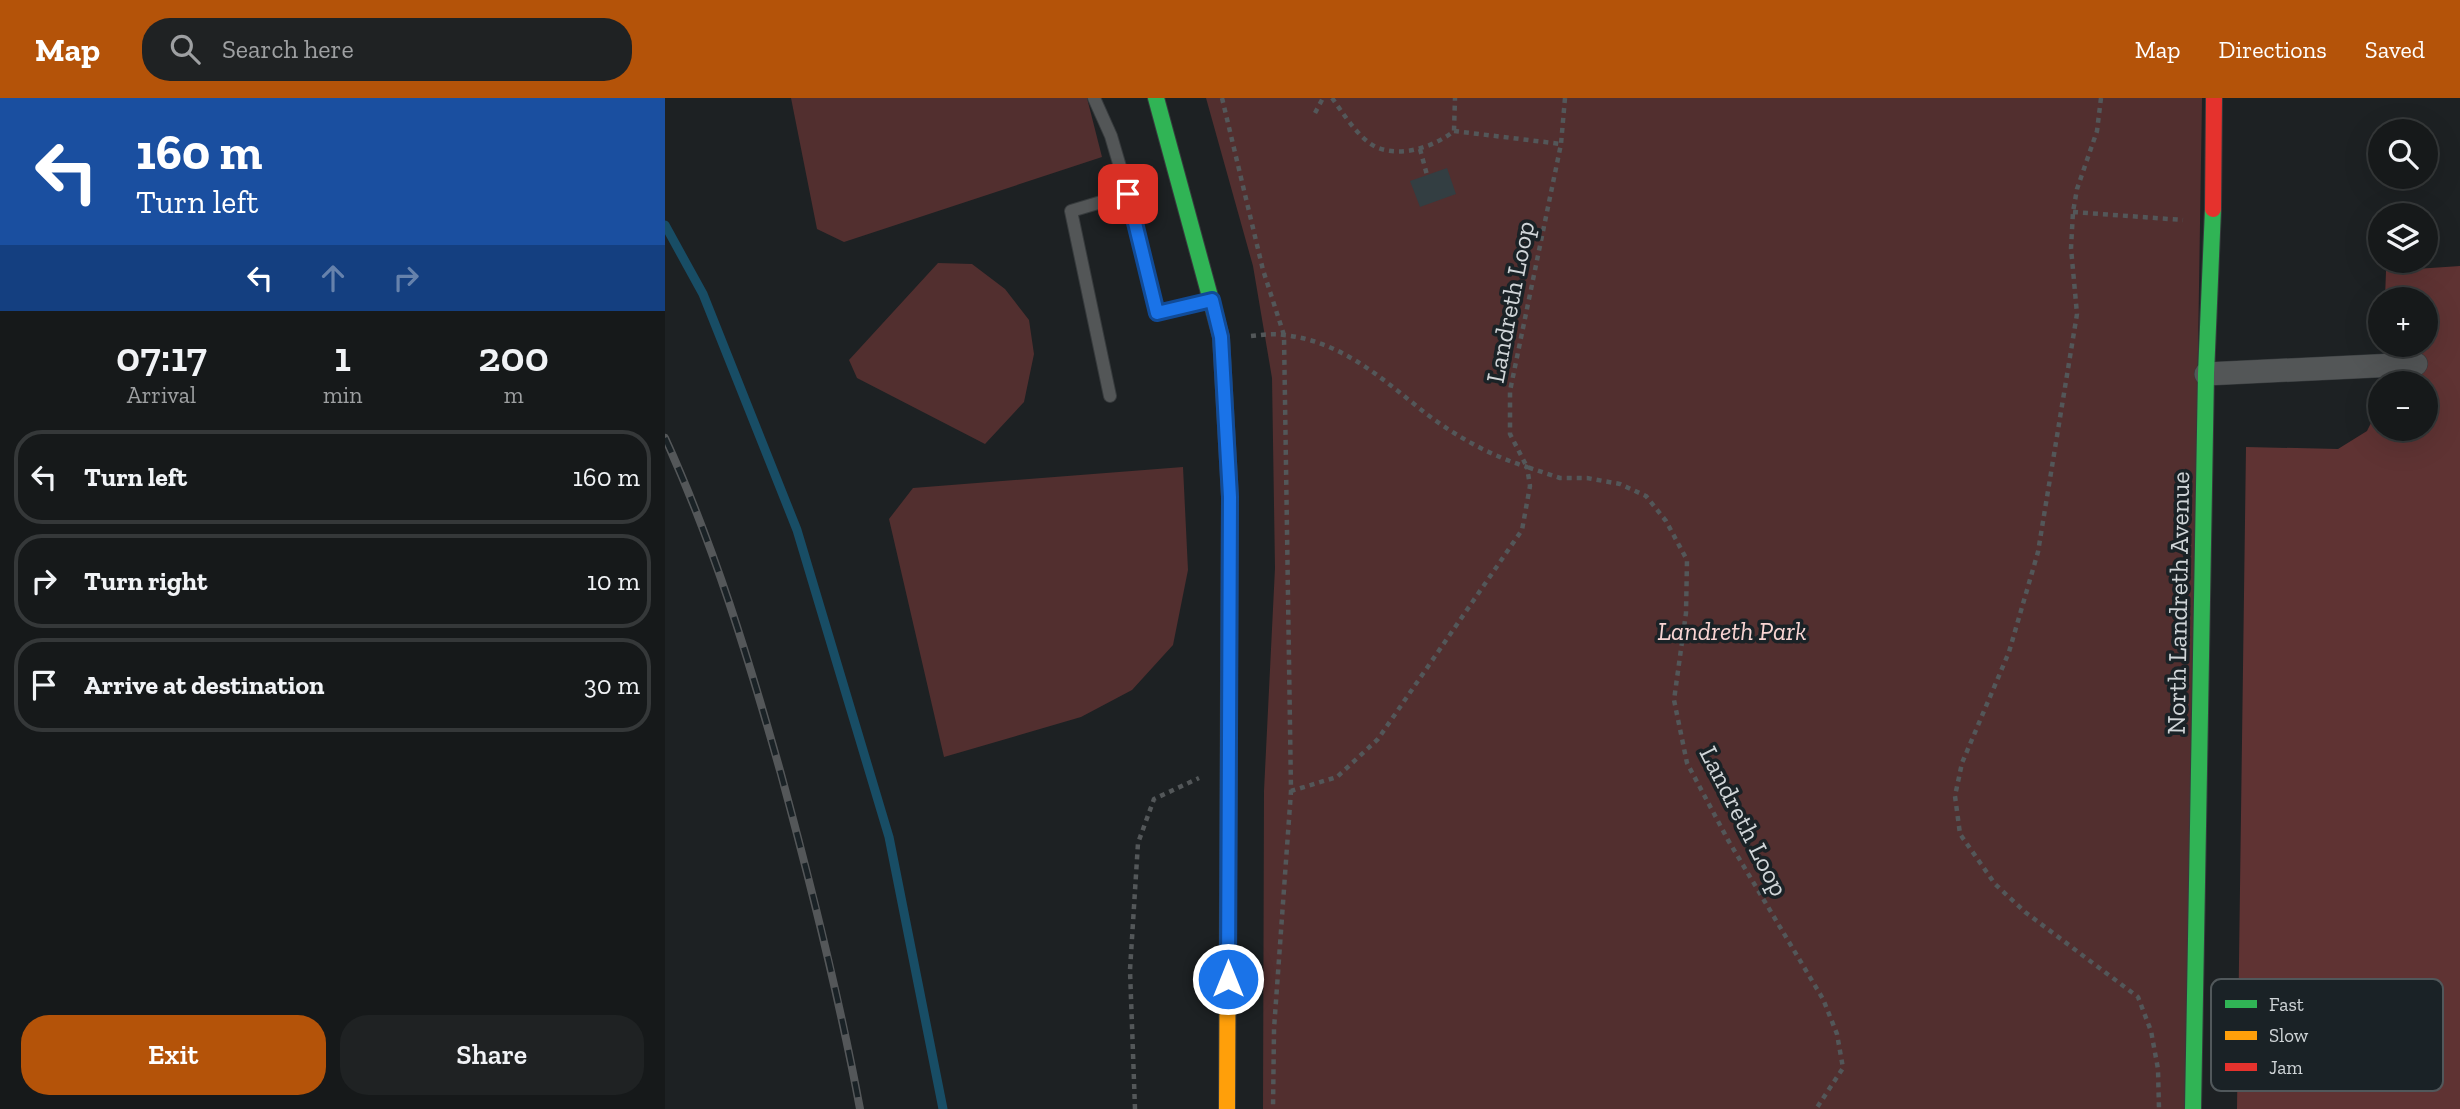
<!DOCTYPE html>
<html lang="en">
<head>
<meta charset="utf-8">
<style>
  body { margin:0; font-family:"Zilla Slab",serif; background:#1f2223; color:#f1f3f6; height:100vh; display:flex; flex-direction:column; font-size:26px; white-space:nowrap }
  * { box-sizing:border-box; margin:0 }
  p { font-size:23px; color:#9ea0a2 }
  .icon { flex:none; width:38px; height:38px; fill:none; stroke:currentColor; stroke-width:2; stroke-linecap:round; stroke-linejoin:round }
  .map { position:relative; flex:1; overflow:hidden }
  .drawer { display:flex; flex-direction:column; background:#16191a; width:665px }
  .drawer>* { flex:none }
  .banner { background:#1a4fa0; color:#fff; overflow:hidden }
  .controls { position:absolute; left:1703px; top:21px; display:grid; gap:14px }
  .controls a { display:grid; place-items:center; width:70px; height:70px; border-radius:50%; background:#16191a; box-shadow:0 7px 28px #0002,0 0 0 2px #353839; font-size:35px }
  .pin { position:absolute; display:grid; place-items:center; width:60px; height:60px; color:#fff; margin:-30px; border-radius:14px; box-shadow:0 4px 10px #0006 }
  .me { position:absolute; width:77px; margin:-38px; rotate:0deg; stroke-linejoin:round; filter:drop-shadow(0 0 5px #0008) }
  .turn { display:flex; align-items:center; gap:24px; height:147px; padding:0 21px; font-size:32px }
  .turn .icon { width:91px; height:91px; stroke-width:2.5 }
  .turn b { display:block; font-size:49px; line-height:60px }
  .lanes { display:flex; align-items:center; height:66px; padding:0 21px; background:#0003; justify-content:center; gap:35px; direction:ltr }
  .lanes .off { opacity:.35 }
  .eta { display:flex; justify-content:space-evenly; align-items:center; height:119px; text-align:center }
  .eta b { font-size:42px; font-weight:600; line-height:49px }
  .cta { display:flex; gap:14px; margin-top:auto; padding:14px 21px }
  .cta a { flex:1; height:80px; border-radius:28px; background:#b45309; color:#fff; font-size:28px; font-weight:600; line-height:80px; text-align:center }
  .cta a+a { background:#1f2223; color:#f1f3f6 }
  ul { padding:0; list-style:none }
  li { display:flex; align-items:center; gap:21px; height:94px; margin:0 14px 10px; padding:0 7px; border:4px solid #353839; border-radius:28px }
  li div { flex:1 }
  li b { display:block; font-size:26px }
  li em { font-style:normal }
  header { display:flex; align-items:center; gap:42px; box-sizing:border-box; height:98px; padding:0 35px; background:#b45309; color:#fff }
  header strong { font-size:33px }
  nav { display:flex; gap:38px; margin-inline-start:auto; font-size:24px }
  .search { width:490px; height:63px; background:#1f2223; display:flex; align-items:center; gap:18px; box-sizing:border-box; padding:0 24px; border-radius:28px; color:#9ea0a2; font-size:26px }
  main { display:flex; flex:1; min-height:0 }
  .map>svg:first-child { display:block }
  .green { fill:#522f2f }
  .forest { fill:#5f3333 }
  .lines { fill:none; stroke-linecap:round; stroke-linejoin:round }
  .stream { stroke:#184d65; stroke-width:9 }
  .building { fill:#333e42 }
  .lane-casing { stroke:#373b3d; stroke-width:14 }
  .street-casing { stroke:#373b3d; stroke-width:24 }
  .fast-casing { stroke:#373b3d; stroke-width:18 }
  .slow-casing { stroke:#373b3d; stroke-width:18 }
  .jam-casing { stroke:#373b3d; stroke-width:18 }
  .path { stroke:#535759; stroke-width:4.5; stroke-dasharray:5 5; stroke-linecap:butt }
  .lane { stroke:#535657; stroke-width:12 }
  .street { stroke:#535657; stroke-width:23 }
  .fast { stroke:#30b455; stroke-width:16 }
  .slow { stroke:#ff9f0a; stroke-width:16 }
  .jam { stroke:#e5322d; stroke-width:16 }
  .rail-casing { stroke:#545759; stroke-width:8 }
  .rail { stroke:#1a2226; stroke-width:5; stroke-dasharray:16; stroke-linecap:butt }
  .route-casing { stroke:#114b97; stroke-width:18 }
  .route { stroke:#1a73e8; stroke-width:12 }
  .labels { text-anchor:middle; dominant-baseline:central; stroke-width:7; stroke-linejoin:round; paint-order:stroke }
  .street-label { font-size:26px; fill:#d0d5d8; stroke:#1a2226 }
  .park-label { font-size:26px; font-style:italic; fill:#f8d4d2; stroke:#1a2226 }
  .key { fill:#1a2226; stroke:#51585b; stroke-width:2 }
  .key-label { font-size:19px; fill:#d0d5d8 }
</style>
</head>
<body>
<header>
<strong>Map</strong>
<div class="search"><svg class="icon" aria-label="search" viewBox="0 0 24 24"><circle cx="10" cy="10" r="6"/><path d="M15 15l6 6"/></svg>Search here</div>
<nav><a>Map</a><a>Directions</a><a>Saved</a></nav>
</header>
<main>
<section class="drawer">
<div class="banner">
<div class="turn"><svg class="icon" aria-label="left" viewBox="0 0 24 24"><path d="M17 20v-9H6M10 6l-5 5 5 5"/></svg><div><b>160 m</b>Turn left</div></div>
<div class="lanes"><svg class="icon" aria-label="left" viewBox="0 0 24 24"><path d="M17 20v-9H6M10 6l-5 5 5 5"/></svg><svg class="icon off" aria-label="ahead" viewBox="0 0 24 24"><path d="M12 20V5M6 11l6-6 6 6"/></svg><svg class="icon off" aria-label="right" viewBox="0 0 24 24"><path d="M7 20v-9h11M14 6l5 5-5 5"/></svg></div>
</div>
<div class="eta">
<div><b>07:17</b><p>Arrival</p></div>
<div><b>1</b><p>min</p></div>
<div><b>200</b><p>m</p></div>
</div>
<ul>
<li><svg class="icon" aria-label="left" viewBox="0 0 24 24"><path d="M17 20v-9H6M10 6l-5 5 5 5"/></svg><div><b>Turn left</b></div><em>160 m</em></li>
<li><svg class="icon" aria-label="right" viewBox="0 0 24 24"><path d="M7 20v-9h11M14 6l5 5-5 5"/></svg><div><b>Turn right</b></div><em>10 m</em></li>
<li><svg class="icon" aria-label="arrive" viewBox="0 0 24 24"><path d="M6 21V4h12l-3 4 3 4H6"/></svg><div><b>Arrive at destination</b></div><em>30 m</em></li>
</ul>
<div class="cta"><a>Exit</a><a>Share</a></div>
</section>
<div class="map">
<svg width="1795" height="1011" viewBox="0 0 1795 1011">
  <rect width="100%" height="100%" fill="#1d2123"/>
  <path class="green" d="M126 0H422L437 59 179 144 152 131Z
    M541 0H1537L1521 1011H598L599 693 610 470 607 280 588 168Z
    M273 165 307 166 340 191 364 222 369 256 359 304 320 346 192 280 184 262Z
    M518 369 523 472 508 547 467 592 416 619 279 659 224 421 248 390Z"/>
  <path class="forest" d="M1795 168V1011H1572L1581 349 1673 351 1702 333 1715 307V331H1760V285H1718L1719 247H1760V201H1720L1721 173Z"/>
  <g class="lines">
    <path class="stream" d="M0 127 38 196 132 432 224 739 278 1011"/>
  </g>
  <path class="building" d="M782 70 791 96 755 109 745 83Z"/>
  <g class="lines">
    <defs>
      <path id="lane" d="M429 0 446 38 463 96
        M445 298 406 113 463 96 492 215 546 202"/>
      <path id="street" d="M1541 276 1751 266"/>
      <path id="fast" d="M491 0 556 239 565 399 564 581
        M1528 1011 1541 276 1548 111"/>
      <path id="slow" d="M562 1011 564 581"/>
      <path id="jam" d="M1548 111 1549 0"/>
    </defs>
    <use href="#lane" class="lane-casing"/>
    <use href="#street" class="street-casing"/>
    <use href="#fast" class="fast-casing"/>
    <use href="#slow" class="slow-casing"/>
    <use href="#jam" class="jam-casing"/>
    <path class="path" d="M557 0 598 172 619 237 626 693 609 931 608 1011
      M667 0C678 15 694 41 711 49 736 60 769 49 789 33L790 0
      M900 0 896 46 845 293V336L862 369 895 380H922L955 386 981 398 1001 423 1022 462 1021 515 1009 602 1022 665 1063 742 1158 901 1172 936 1178 970 1151 1011
      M1436 0 1432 33 1412 91 1408 114 1406 150 1412 216 1373 454 1344 554 1297 665 1290 698 1295 736 1330 786 1360 814 1473 899 1486 933 1493 971 1494 1011
      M650 15 658 0
      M789 33 896 46
      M755 51 762 77
      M1408 114 1518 122
      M586 238C597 237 608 235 619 237 674 243 713 277 754 310 785 335 823 357 862 369L865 388 857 432 713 641 672 679 626 693
      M470 1011 465 872 473 745 489 701 534 680"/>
    <use href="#lane" class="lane"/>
    <use href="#street" class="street"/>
    <use href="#fast" class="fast"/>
    <use href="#slow" class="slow"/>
    <use href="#jam" class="jam"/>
    <defs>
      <path id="rail" d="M0 340C49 447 84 562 116 676 146 787 174 898 195 1011"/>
    </defs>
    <use href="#rail" class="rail-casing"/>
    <use href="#rail" class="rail"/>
  </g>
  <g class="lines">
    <defs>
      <path id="route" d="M463 96 492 215 547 202 556 239 565 399 563 881"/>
    </defs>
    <use href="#route" class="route-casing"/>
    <use href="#route" class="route"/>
  </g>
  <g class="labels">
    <g class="street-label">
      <text transform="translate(845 204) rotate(-79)">Landreth Loop</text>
      <text transform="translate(1513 505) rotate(-89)">North Landreth Avenue</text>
      <text transform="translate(1079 723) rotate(63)">Landreth Loop</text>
    </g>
    <g class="park-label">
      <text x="1067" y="533">Landreth Park</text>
    </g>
  </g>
  <rect x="1546" y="881" width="232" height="112" rx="10" class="key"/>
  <rect x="1560" y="902" width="32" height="8" fill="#30b455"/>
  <rect x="1560" y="933" width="32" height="9" fill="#ff9f0a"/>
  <rect x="1560" y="965" width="32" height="8" fill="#e5322d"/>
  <g class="key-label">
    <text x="1604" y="913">Fast</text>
    <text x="1604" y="944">Slow</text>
    <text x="1604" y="976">Jam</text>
  </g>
</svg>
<div class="controls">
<a><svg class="icon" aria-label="search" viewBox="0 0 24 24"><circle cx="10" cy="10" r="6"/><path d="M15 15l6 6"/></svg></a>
<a><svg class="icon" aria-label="layers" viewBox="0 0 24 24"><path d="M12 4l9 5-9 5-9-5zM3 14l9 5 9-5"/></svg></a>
<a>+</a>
<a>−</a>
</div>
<div class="pin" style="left:463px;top:96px;background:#d93025"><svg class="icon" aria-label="arrive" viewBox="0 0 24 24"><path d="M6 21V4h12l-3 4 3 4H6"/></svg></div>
<svg class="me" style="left:563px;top:881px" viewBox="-20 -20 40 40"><circle r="17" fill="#1a73e8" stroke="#fff" stroke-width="3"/><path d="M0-11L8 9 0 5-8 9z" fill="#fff"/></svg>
</div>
</main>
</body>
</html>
